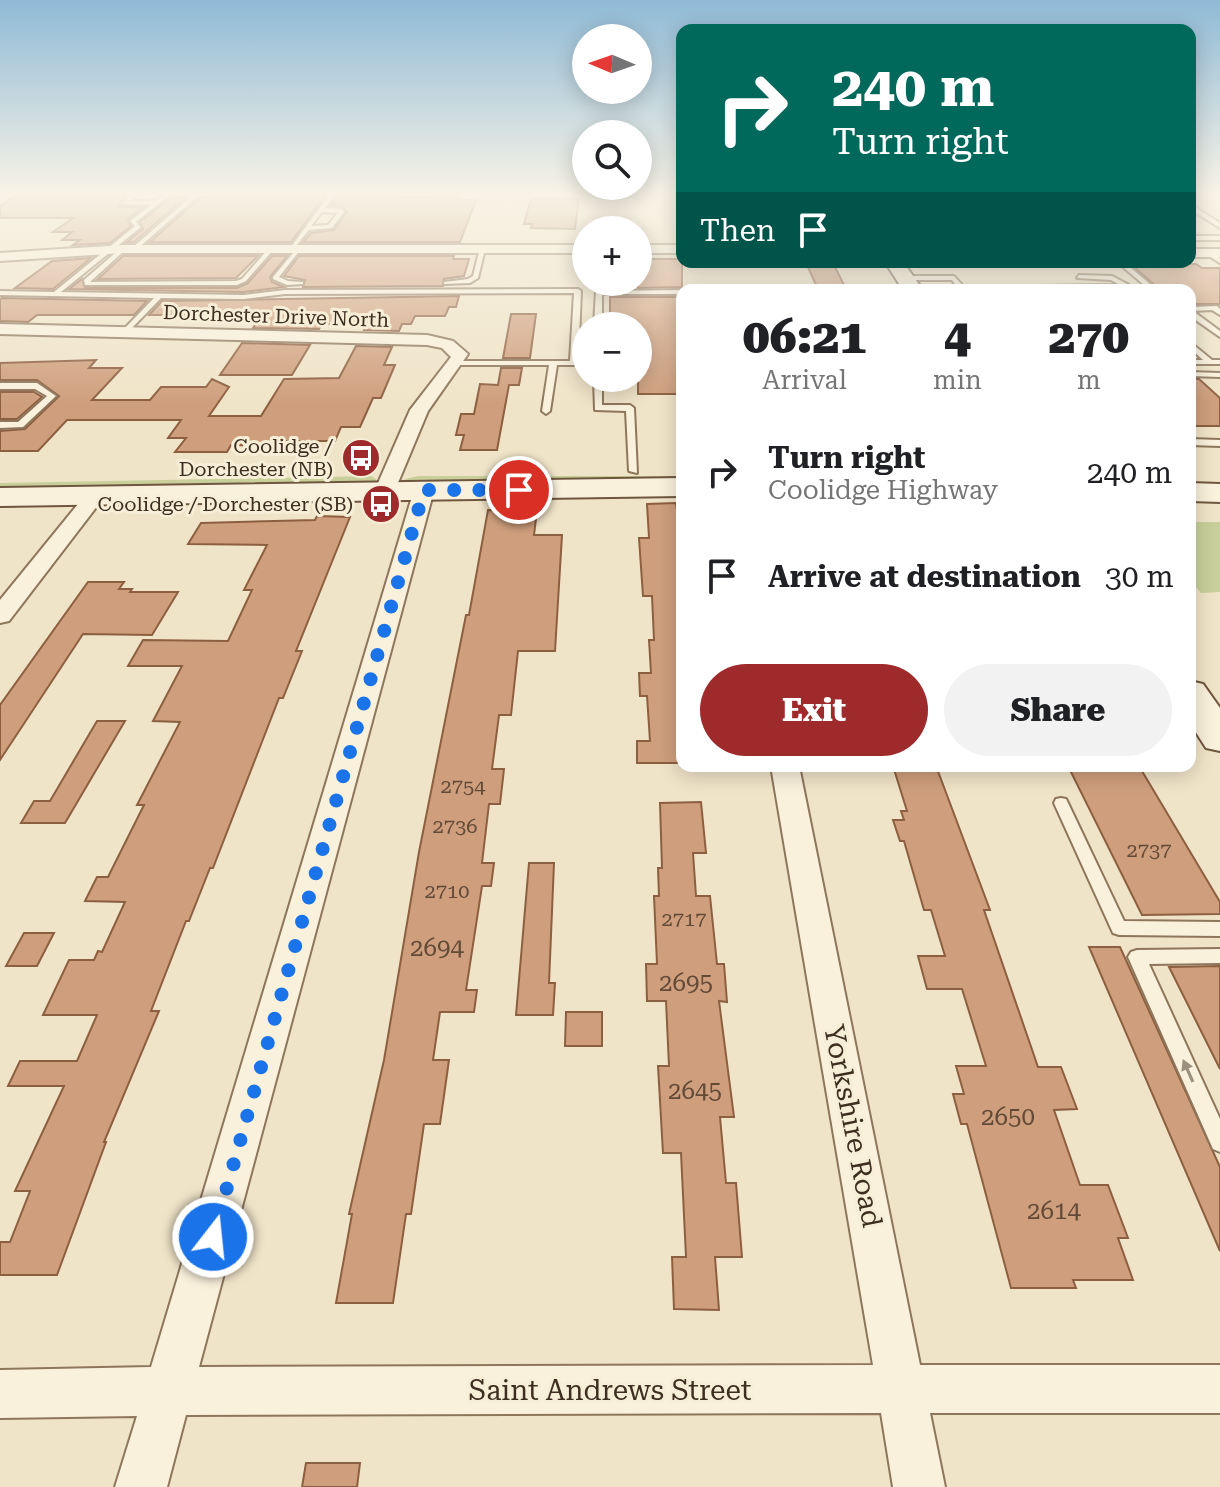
<!DOCTYPE html>
<html lang="en">
<head>
<meta charset="utf-8">
<style>
  body { margin:0; font-family:"Roboto Serif",serif; background:#f2f2f2; color:#202124; height:100vh; display:flex; flex-direction:column; font-size:30px; white-space:nowrap }
  * { box-sizing:border-box; margin:0 }
  p { font-size:26px; color:#757577 }
  .icon { flex:none; width:44px; height:44px; fill:none; stroke:currentColor; stroke-width:2; stroke-linecap:round; stroke-linejoin:round }
  .map { position:relative; flex:1; overflow:hidden }
  .side { position:absolute; left:676px; top:284px; width:520px; height:488px; display:flex; flex-direction:column; background:#fff; border-radius:16px; box-shadow:0 4px 20px #0003 }
  .side>* { flex:none }
  .guide { position:absolute; left:676px; top:24px; width:520px; height:244px; border-radius:16px; box-shadow:0 4px 20px #0003; background:#00695c; color:#fff; overflow:hidden }
  .needle { width:52px; rotate:272deg }
  .controls { position:absolute; left:572px; top:24px; display:grid; gap:16px }
  .controls a { display:grid; place-items:center; width:80px; height:80px; border-radius:50%; background:#fff; box-shadow:0 4px 20px #0003; font-size:40px }
  .pin { position:absolute; display:grid; place-items:center; width:68px; height:68px; color:#fff; margin:-34px; border:4px solid #fff; border-radius:50%; box-shadow:0 2px 8px #0007 }
  .me { position:absolute; width:88px; margin:-44px; rotate:16deg; stroke-linejoin:round; filter:drop-shadow(0 0 6px #0008) }
  .turn { display:flex; align-items:center; gap:28px; height:168px; padding:0 24px; font-size:36px }
  .turn .icon { width:104px; height:104px; stroke-width:2.5 }
  .turn b { display:block; font-size:56px; line-height:68px }
  .then { display:flex; align-items:center; height:76px; padding:0 24px; background:#0003; gap:16px; font-size:30px }
  .eta { display:flex; justify-content:space-evenly; align-items:center; height:136px; text-align:center }
  .eta b { font-size:48px; font-weight:800; line-height:56px }
  .cta { display:flex; gap:16px; margin-top:auto; padding:16px 24px }
  .cta a { flex:1; height:92px; border-radius:48px; background:#9e2a2b; color:#fff; font-size:32px; font-weight:800; line-height:92px; text-align:center }
  .cta a+a { background:#f2f2f2; color:#202124 }
  ul { padding:0; list-style:none }
  li { display:flex; align-items:center; gap:24px; height:104px; padding:0 24px }
  li div { flex:1 }
  li b { display:block; font-size:30px }
  li em { font-style:normal }
  .map>svg:first-child { display:block }
  .green { fill:#c9cf9b }
  .building { fill:#cf9f7d; stroke:#8d5f41; stroke-width:2 }
  .lines { fill:none; stroke-linecap:round; stroke-linejoin:round }
  .lane-casing { stroke:#8d765c; stroke-width:4 }
  .street-casing { stroke:#8d765c; stroke-width:4 }
  .secondary-casing { stroke:#6f573f; stroke-width:4 }
  .lane { fill:#faf1dc; fill-rule:evenodd }
  .street { fill:#faf1dc; fill-rule:evenodd }
  .secondary { fill:#faf1dc; fill-rule:evenodd }
  .oneway { fill:#9c907e }
  .route { stroke:#1a73e8; stroke-width:14; stroke-dasharray:0 25.2 }
  .labels { text-anchor:middle; dominant-baseline:central; stroke-width:6; stroke-linejoin:round; paint-order:stroke }
  .far-street-label { font-size:20px; fill:#3d2e20; stroke:#f7eed8 }
  .far-poi-label { font-size:20px; fill:#3d2e20; stroke:#f7eed8; text-anchor:end }
  .number-label { font-size:20px; fill:#624a37 }
  .near-number-label { font-size:24px; fill:#624a37 }
  .near-street-label { font-size:28px; fill:#3d2e20; stroke:#f7eed8 }
</style>
</head>
<body>
<div class="map">
<svg width="1220" height="1487" viewBox="0 0 1220 1487">
  <rect width="100%" height="100%" fill="#f0e4c8"/>
  <path class="green" d="M371 476 376 479V483L0 492V483Z
    M418 476H682V480L403 483 405 479Z
    M1190 522H1220V592L1201 593 1190 580Z"/>
  <path class="building" d="M17 195H127L119 206 142 208 128 219 131 226 110 243 73 245 80 240H62L72 232H53L73 218H0V206Z
    M228 195H325L291 242H150L201 197Z
    M435 195H460L458 200H476L460 242H303L311 233 334 230 347 212 342 206 331 205 338 196 434 197Z
    M172 197H186L134 242H127L143 229 140 222Z
    M531 199H579L575 229 531 228 532 224H524Z
    M123 256H258L236 278 98 279Z
    M272 256H287L270 277 272 282 284 287 244 292 69 289 82 279 85 288H237L248 283Z
    M299 256H454L453 259H469L464 276 444 279 443 286 303 287 305 280 284 276Z
    M91 258 53 289 15 288 52 261Z
    M638 259H682V287L638 288Z
    M806 263H833L845 287H817Z
    M1131 264H1196L1202 268H1220V304H1190V290H1160Z
    M459 296 456 307H449L445 316H415L411 324H402L399 331 364 330 367 323 322 324 319 329 253 328 259 319H232L235 315H149L162 301Z
    M610 297H682V394H638V326H610Z
    M0 299 2 298 147 301 134 315H37L28 322 0 321Z
    M511 314H536L530 358H503Z
    M242 343 310 345 292 375H220Z
    M356 346 392 347 384 365H395L381 398H373L360 427H341L335 441H284L282 446 231 445 227 452H175L186 438H168L181 420H67L38 451H0V431L25 429 59 396 37 380H0V363L96 360 89 368H122L92 400H150L161 387H206L212 379 229 387 209 416H261L284 379 339 378Z
    M501 368H522L519 385H509L497 450H460L464 435H456L461 414H474L480 384 498 385Z
    M1190 379H1199L1220 398V426H1190Z
    M0 392H34L42 397 17 419H0Z
    M676 503 682 549V763H637V741H650L647 696H640L639 673H651L649 640H654L652 596H643L639 538H649L647 504Z
    M488 510 537 511 534 535H562L555 651H518L511 715H499L492 769H504L500 804H489L482 863H494L491 886H482L466 990H477L474 1012H440L433 1060H449L440 1124H424L411 1214H406L393 1303H336L352 1214H349L384 1060 419 852 466 615H469Z
    M317 516 350 517 296 651H302L283 698H279L213 868H210L189 921H186L151 1011H159L104 1142H106L57 1275H0V1242H10L30 1191H15L64 1086H8L20 1061H77L97 1015H43L69 960H94L98 951 102 952 125 902 85 901 97 877H108L144 805H137L180 722 153 721 182 666H128L143 640 228 641 252 590H244L267 545 188 544 201 523 315 520Z
    M88 582H124L119 589H132L130 592H178L152 635 83 634 0 760V705Z
    M97 721H125L65 823H21L34 801H50Z
    M893 766H936L990 910H984L1038 1067H1061L1077 1109 1054 1110 1080 1185H1108L1128 1238H1118L1133 1280H1073L1076 1288H1011L967 1124H961L953 1094H964L956 1066H986L962 989H927L918 956H945L931 910H924L904 841H900L893 820H904L901 811H907Z
    M1068 766H1139L1220 902V914L1142 915Z
    M701 802 706 853H693L696 896H710L717 964H724L727 1002 719 1001 734 1117H720L726 1183H736L742 1257H715L719 1310 674 1309 672 1257H686L681 1153H663L658 1066H669L666 1001H647L646 964H657L654 896H659L658 868H662L660 803Z
    M529 863H554L549 983H555L553 1015H516Z
    M24 933H54L37 966H6Z
    M1089 947H1120L1220 1167V1251Z
    M1220 966V1069L1169 967Z
    M566 1012H602V1046H565Z
    M306 1463H360L357 1487H302Z"/>
  <g class="lines">
    <defs>
      <path id="lane" d="M131 195H137L129 201H155L164 195H170L136 222 141 227 61 292 244 295 285 290 578 289 581 291 578 363 574 365H557L550 411 546 414 542 411 549 365H456L452 363 456 361H570L574 293 285 294 244 299 161 298 128 332H125V328L154 298 0 295V291L54 292 135 226 130 221 151 205 121 204Z
        M193 195H199L136 250H132V248Z
        M329 195H335L325 208 342 209 344 212 332 228 309 230 292 251H288ZM322 212 338 213 328 225 311 226Z
        M1190 204 1220 223V228L1190 209Z
        M1190 236H1220V240H1190Z
        M298 247 301 249 279 277 288 281 303 282V284L287 285 273 279V277Z
        M121 248 126 249 90 282 236 281 242 279 269 248 274 249 246 281 237 285H85L84 280Z
        M480 248 485 249 478 278 470 283 444 284V282L468 279 473 276Z
        M1206 252H1210L1220 258V263L1206 254Z
        M1117 262H1124L1157 290H1150Z
        M1079 275 1112 276 1129 285 1118 290H909L912 287H957L952 280H905L902 278 905 276H954L964 287 1120 285 1111 280 1077 278Z
        M682 290V294H602V326H594L596 291Z
        M1217 306 1220 309V315L1212 310 1193 311 1220 331V337L1190 316V307Z
        M1190 342 1212 360H1220V364H1190V360H1203L1190 348Z
        M1190 372 1220 373V377L1190 376Z
        M594 378H602V405H630L634 408 637 473 629 471 626 411 595 410Z
        M0 383H37L56 396 23 427 0 428V422H18L47 396 35 389H0Z
        M1190 439 1220 440V446L1190 445Z
        M1061 798 1066 799 1068 803 1124 921 1220 922V936L1119 935 1113 933 1054 803 1056 799Z
        M1220 949V963L1149 964 1220 1119V1152L1213 1149 1128 957 1131 952 1137 950Z"/>
      <path id="street" d="M123 245H586V253H123L0 261V253Z
        M638 245H682V253H638Z
        M1190 249H1220V257H1190Z
        M0 324 427 335 453 341 468 354 428 411 395 490 385 496 375 490 410 410 451 357 442 348 427 345 0 334Z
        M424 484 434 490 199 1367 873 1365 771 766H799L920 1365H1220V1413H930L945 1487H893L881 1413 186 1415 167 1487H115L137 1416 0 1418V1370L151 1367 414 490Z
        M94 491 104 497 101 501 9 621 0 623V600L87 493Z"/>
      <path id="secondary" d="M885 262H903L923 290H903Z
        M682 478V496L0 506V488Z
        M1190 483 1220 484V502L1190 501Z
        M1190 681 1203 684 1220 708V751L1206 748 1190 723Z"/>
    </defs>
    <use href="#lane" class="lane-casing"/>
    <use href="#street" class="street-casing"/>
    <use href="#secondary" class="secondary-casing"/>
    <use href="#lane" class="lane"/>
    <use href="#street" class="street"/>
    <use href="#secondary" class="secondary"/>
  </g>
  <defs><path id="oneway-solid" d="M-6-.8H1V-3.2L6.5 0L1 3.2V.8H-6Z" transform="scale(2)"/></defs>
  <use class="oneway" href="#oneway-solid" transform="translate(1188 1071) rotate(-114)"/>
  <linearGradient id="sky" x2="0" y2="1"><stop stop-color="#8fbad6"/><stop offset="0.48" stop-color="#f8f3e6"/><stop offset="1" stop-color="#f8f3e6" stop-opacity="0"/></linearGradient>
  <rect width="1220" height="403" fill="url(#sky)"/>
  <g class="lines">
    <path class="route" d="M213 1237 424 490H519"/>
  </g>
  <defs>
    <symbol id="bus-disc" viewBox="-11 -11 22 22"><circle r="9.5" fill="#9e2a2b" stroke="#f7eed8"/><path d="M-5-6H5V4H4V6H2V4H-2V6H-4V4H-5ZM-3.5-4V0h7V-4ZM-3.5 1.2v1.5H-2V1.2ZM2 1.2v1.5H3.5V1.2Z" fill="#fff"/></symbol>
  </defs>
  <g fill-rule="evenodd">
    <use href="#bus-disc" x="339" y="436" width="44" height="44"/>
    <use href="#bus-disc" x="359" y="482" width="44" height="44"/>
  </g>
  <g class="labels">
    <g class="far-street-label">
      <text transform="translate(276 316) rotate(2)">Dorchester Drive North</text>
    </g>
    <g class="far-poi-label">
      <text x="333" y="446">Coolidge /<tspan x="333" dy="23">Dorchester (NB)</tspan></text>
      <text x="353" y="504">Coolidge / Dorchester (SB)</text>
    </g>
    <g class="number-label">
      <text x="463" y="786">2754</text>
      <text x="455" y="826">2736</text>
      <text x="1149" y="850">2737</text>
      <text x="447" y="891">2710</text>
      <text x="684" y="919">2717</text>
    </g>
    <g class="near-number-label">
      <text x="437" y="948">2694</text>
      <text x="686" y="983">2695</text>
      <text x="695" y="1091">2645</text>
      <text x="1008" y="1117">2650</text>
      <text x="1054" y="1211">2614</text>
    </g>
    <g class="near-street-label">
      <text transform="translate(853 1126) rotate(79)">Yorkshire Road</text>
      <text x="610" y="1390">Saint Andrews Street</text>
    </g>
  </g>
</svg>
<div class="controls">
<a><svg class="needle" viewBox="-14 -14 28 28"><path d="M0-13l5 13h-10z" fill="#e53935"/><path d="M0 13l5-13h-10z" fill="#757577"/></svg></a>
<a><svg class="icon" aria-label="search" viewBox="0 0 24 24"><circle cx="10" cy="10" r="6"/><path d="M15 15l6 6"/></svg></a>
<a>+</a>
<a>−</a>
</div>
<div class="pin" style="left:519px;top:490px;background:#d93025"><svg class="icon" aria-label="arrive" viewBox="0 0 24 24"><path d="M6 21V4h12l-3 4 3 4H6"/></svg></div>
<svg class="me" style="left:213px;top:1237px" viewBox="-20 -20 40 40"><circle r="17" fill="#1a73e8" stroke="#fff" stroke-width="3"/><path d="M0-11L8 9 0 5-8 9z" fill="#fff"/></svg>
<div class="guide">
<div class="turn"><svg class="icon" aria-label="right" viewBox="0 0 24 24"><path d="M7 20v-9h11M14 6l5 5-5 5"/></svg><div><b>240 m</b>Turn right</div></div>
<div class="then">Then<svg class="icon" aria-label="arrive" viewBox="0 0 24 24"><path d="M6 21V4h12l-3 4 3 4H6"/></svg></div>
</div>
<section class="side">
<div class="eta">
<div><b>06:21</b><p>Arrival</p></div>
<div><b>4</b><p>min</p></div>
<div><b>270</b><p>m</p></div>
</div>
<ul>
<li><svg class="icon" aria-label="right" viewBox="0 0 24 24"><path d="M7 20v-9h11M14 6l5 5-5 5"/></svg><div><b>Turn right</b><p>Coolidge Highway</p></div><em>240 m</em></li>
<li><svg class="icon" aria-label="arrive" viewBox="0 0 24 24"><path d="M6 21V4h12l-3 4 3 4H6"/></svg><div><b>Arrive at destination</b></div><em>30 m</em></li>
</ul>
<div class="cta"><a>Exit</a><a>Share</a></div>
</section>
</div>
</body>
</html>
